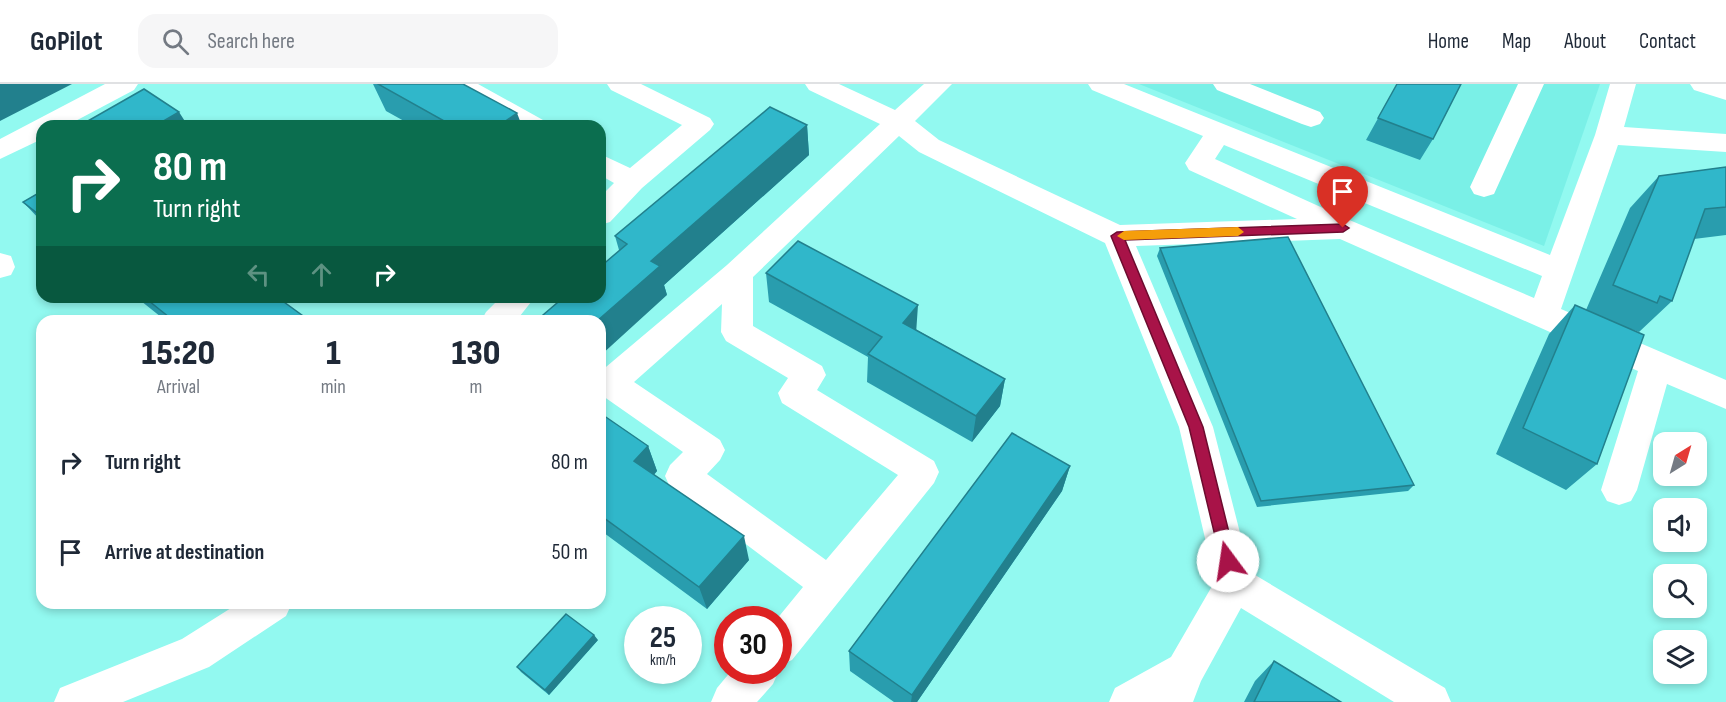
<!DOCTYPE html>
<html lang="en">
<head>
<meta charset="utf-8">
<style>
  body { margin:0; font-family:"Sofia Sans Condensed",sans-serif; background:#f6f6f7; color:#1f2937; height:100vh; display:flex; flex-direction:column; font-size:22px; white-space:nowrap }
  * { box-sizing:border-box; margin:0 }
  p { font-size:20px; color:#747a83 }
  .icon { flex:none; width:33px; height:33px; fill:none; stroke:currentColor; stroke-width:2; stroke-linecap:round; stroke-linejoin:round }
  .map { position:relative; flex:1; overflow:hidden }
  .side { position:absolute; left:36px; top:231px; width:570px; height:294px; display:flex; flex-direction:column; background:#fff; border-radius:18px; box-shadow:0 3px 9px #0003 }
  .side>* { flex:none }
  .guide { position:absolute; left:36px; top:36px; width:570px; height:183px; border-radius:18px; box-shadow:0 3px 9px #0003; background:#0b6e4f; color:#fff; overflow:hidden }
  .needle { width:39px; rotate:37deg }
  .tools { position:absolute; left:1653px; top:348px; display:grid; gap:12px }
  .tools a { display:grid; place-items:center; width:54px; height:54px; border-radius:12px; background:#fff; box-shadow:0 3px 9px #0003; font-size:30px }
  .speed { position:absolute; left:624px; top:522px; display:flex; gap:12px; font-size:30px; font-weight:700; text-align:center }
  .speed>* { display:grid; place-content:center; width:78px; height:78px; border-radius:50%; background:#fff; box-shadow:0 3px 9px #0003; line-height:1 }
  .speed small { font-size:15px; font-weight:400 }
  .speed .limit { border:9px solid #d22; background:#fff; color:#111 }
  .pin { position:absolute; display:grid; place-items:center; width:51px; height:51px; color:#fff; margin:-62px -26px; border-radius:50% 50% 50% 0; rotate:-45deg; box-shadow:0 0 6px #0007 }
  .pin .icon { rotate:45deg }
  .me { position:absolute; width:66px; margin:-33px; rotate:346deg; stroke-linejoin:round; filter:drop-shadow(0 0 4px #0008) }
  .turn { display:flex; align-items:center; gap:21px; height:126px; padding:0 18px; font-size:27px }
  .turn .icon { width:78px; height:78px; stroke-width:2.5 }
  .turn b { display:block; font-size:42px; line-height:51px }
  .lanes { display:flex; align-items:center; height:57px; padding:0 18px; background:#0003; justify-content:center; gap:30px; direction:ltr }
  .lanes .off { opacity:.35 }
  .eta { display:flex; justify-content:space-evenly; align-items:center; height:102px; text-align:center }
  .eta b { font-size:36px; font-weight:800; line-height:42px }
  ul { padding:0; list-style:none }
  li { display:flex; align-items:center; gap:18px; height:90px; padding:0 18px }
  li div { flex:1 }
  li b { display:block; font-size:22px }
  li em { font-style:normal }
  header { display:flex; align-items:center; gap:36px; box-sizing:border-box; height:84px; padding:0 30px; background:#fff; border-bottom:2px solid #e0e1e3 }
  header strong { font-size:28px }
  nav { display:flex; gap:33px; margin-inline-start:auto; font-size:21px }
  .search { width:420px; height:54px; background:#f6f6f7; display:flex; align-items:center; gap:15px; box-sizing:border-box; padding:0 21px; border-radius:18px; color:#747a83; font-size:22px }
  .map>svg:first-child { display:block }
  .built { fill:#7af0e7 }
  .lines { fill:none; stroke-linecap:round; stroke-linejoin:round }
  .minor { fill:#fff; fill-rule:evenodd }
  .wall { fill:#299dae }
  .shaded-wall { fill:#22808d }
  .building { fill:#30b7ca; stroke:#22808d; stroke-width:1.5 }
  .route { fill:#a81348; stroke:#6d0c2f; stroke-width:1.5 }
  .slow { fill:#f59e0b }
</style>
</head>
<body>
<header>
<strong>GoPilot</strong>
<div class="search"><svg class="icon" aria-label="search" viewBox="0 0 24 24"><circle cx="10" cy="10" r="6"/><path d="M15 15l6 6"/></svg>Search here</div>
<nav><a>Home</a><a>Map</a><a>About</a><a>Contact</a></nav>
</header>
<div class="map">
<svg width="1726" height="618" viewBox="0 0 1726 618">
  <rect width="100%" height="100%" fill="#92f9f0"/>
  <path class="built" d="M1139 0H1600L1544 162Z"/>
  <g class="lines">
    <path class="minor" d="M105 0H138L134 6 66 42H42V55L0 75V55Z
      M446 0H478L543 36 547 42H514L450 6Z
      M607 0H641L710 34 714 40 710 46 642 104 610 138 600 141V113L614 99 600 91V70L630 84 682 41 611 6Z
      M805 0H839L895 26 924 0H952L915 37 939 56 1120 141 1297 135 1189 86 1185 79 1203 52 1092 6 1088 0H1124L1550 171 1595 51 1610 0H1636L1624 43 1726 50V68L1618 61 1561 225 1726 296V325L1667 300 1637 406 1631 417 1619 421 1607 417 1601 406 1638 287 1340 155 1136 162 1213 343 1250 488 1445 604 1451 618H1394L1241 524 1201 597 1193 618H1109L1115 604 1171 573 1215 497 1179 343 1105 159 919 68 899 52 753 193V242L822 282 826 291 817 306 934 377 939 388 934 399 792 576 778 582V536H776L803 503 670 403 665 392 670 381 683 368 600 310V288L727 181 880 40 809 6ZM1224 61 1542 192 1534 214 1347 135 1215 75ZM722 220 721 248 726 257 788 294 778 309 782 319 898 391 826 476 707 390 720 376 725 366 720 356 634 298Z
      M1213 0H1250L1320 28 1324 34 1320 40 1311 43 1302 40 1217 6Z
      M1518 0H1544L1494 110 1484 113 1474 110 1470 103Z
      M1690 0H1726V16L1694 6Z
      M0 169 11 172 15 183 11 191 0 194Z
      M501 213H535L516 237H481L486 228Z
      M239 519H292L286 532 209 583 123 618H54L60 604 182 555Z
      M732 586 778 585 779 586 773 600 757 618H711L717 604Z"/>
  </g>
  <path class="wall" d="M373 0H463L522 42H413L386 27Z
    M1397 0 1433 55 1420 76 1366 56Z
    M807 41 809 71 664 201 667 211 619 166 615 152Z
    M1726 83V151L1694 155 1672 217 1639 248 1631 245 1597 380 1566 406 1496 370 1549 250 1575 221 1586 226 1630 124 1659 92Z
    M42 107V138L23 118Z
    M1160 164 1414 401 1408 407 1257 423 1157 172Z
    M766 189 917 246 1005 295 1000 322 972 358 867 298 868 273 769 218Z
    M136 213H277L310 237H166Z
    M600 329 648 362 657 387 654 391 749 476 707 525 600 446Z
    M1070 382 1062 407 917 618H894L850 587 849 567Z
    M598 556 549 611 521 588 517 583Z
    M1274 577 1341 618H1244L1255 597Z"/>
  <path class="shaded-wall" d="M0 0H72L0 37Z
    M179 28 188 42H155Z
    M517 29 522 42H501L500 41Z
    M807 41 809 71 664 201 667 211 600 272V237H597L651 177Z
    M918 221 916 250 903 239Z
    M1005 295 1000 322 972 358 976 332Z
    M648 362 657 387 643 402 634 377Z
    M1070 382 1062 407 917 618H911L912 611Z
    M744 452 749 476 707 525 699 503Z
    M594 551 598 556 549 611 545 606Z"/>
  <path class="building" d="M378 0H463L517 29 500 41 503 42H453Z
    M1397 0H1461L1433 55 1378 34Z
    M144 5 179 28 155 42H79Z
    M770 23 807 41 651 177 660 182 597 237H536L564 213H600V183L627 160 615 152Z
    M1726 83V123L1705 125 1672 217 1660 212 1657 219 1613 201 1659 92Z
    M42 107V133L23 118Z
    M1288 153 1414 401 1261 417 1160 164Z
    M798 157 918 221 903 239 1005 295 976 332 868 270 882 253 766 189Z
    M144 213H277L310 237H174Z
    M1575 221 1644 251 1597 380 1523 344Z
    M600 329 648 362 634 377 744 452 699 503 600 431V405L604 401 600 398Z
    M1012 349 1070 382 912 611 849 567Z
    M566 530 594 551 545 606 517 583Z
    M1274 577 1341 618H1254Z"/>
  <path class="route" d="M1343 140 1349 144 1343 148 1125 156 1203 343 1236 477 1234 482 1228 484 1223 482 1221 477 1189 343 1111 152 1117 148Z"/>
  <path class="slow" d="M1238 143 1244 148 1238 152 1124 156 1117 152 1124 147Z"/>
</svg>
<div class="tools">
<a><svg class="needle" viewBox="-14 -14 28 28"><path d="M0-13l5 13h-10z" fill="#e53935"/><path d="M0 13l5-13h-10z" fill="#747a83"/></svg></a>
<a><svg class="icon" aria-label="sound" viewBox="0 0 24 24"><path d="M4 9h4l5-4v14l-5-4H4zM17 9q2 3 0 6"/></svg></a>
<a><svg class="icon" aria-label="search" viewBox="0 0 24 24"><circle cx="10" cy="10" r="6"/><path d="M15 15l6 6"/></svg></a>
<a><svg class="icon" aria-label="layers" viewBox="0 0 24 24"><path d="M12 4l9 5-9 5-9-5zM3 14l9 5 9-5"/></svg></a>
</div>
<div class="speed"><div>25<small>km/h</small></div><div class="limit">30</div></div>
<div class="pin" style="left:1343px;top:144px;background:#d93025"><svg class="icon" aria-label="arrive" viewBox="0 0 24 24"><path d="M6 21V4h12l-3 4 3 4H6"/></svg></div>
<svg class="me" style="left:1228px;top:477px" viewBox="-20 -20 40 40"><circle r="19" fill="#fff"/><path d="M0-13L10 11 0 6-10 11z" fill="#a81348"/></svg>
<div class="guide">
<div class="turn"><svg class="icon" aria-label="right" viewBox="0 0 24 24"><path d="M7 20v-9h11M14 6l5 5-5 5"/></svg><div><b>80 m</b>Turn right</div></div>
<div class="lanes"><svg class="icon off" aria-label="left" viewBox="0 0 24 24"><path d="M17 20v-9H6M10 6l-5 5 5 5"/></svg><svg class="icon off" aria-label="ahead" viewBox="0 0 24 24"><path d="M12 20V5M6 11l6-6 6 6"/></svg><svg class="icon" aria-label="right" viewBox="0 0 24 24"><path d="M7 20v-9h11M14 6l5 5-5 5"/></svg></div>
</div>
<section class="side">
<div class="eta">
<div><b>15:20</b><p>Arrival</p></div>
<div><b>1</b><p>min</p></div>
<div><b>130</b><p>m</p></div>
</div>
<ul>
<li><svg class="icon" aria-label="right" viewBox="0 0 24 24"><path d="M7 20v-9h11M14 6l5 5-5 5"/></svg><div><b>Turn right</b></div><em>80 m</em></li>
<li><svg class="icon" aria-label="arrive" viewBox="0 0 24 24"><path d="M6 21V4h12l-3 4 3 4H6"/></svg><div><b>Arrive at destination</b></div><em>50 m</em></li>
</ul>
</section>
</div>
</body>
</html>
